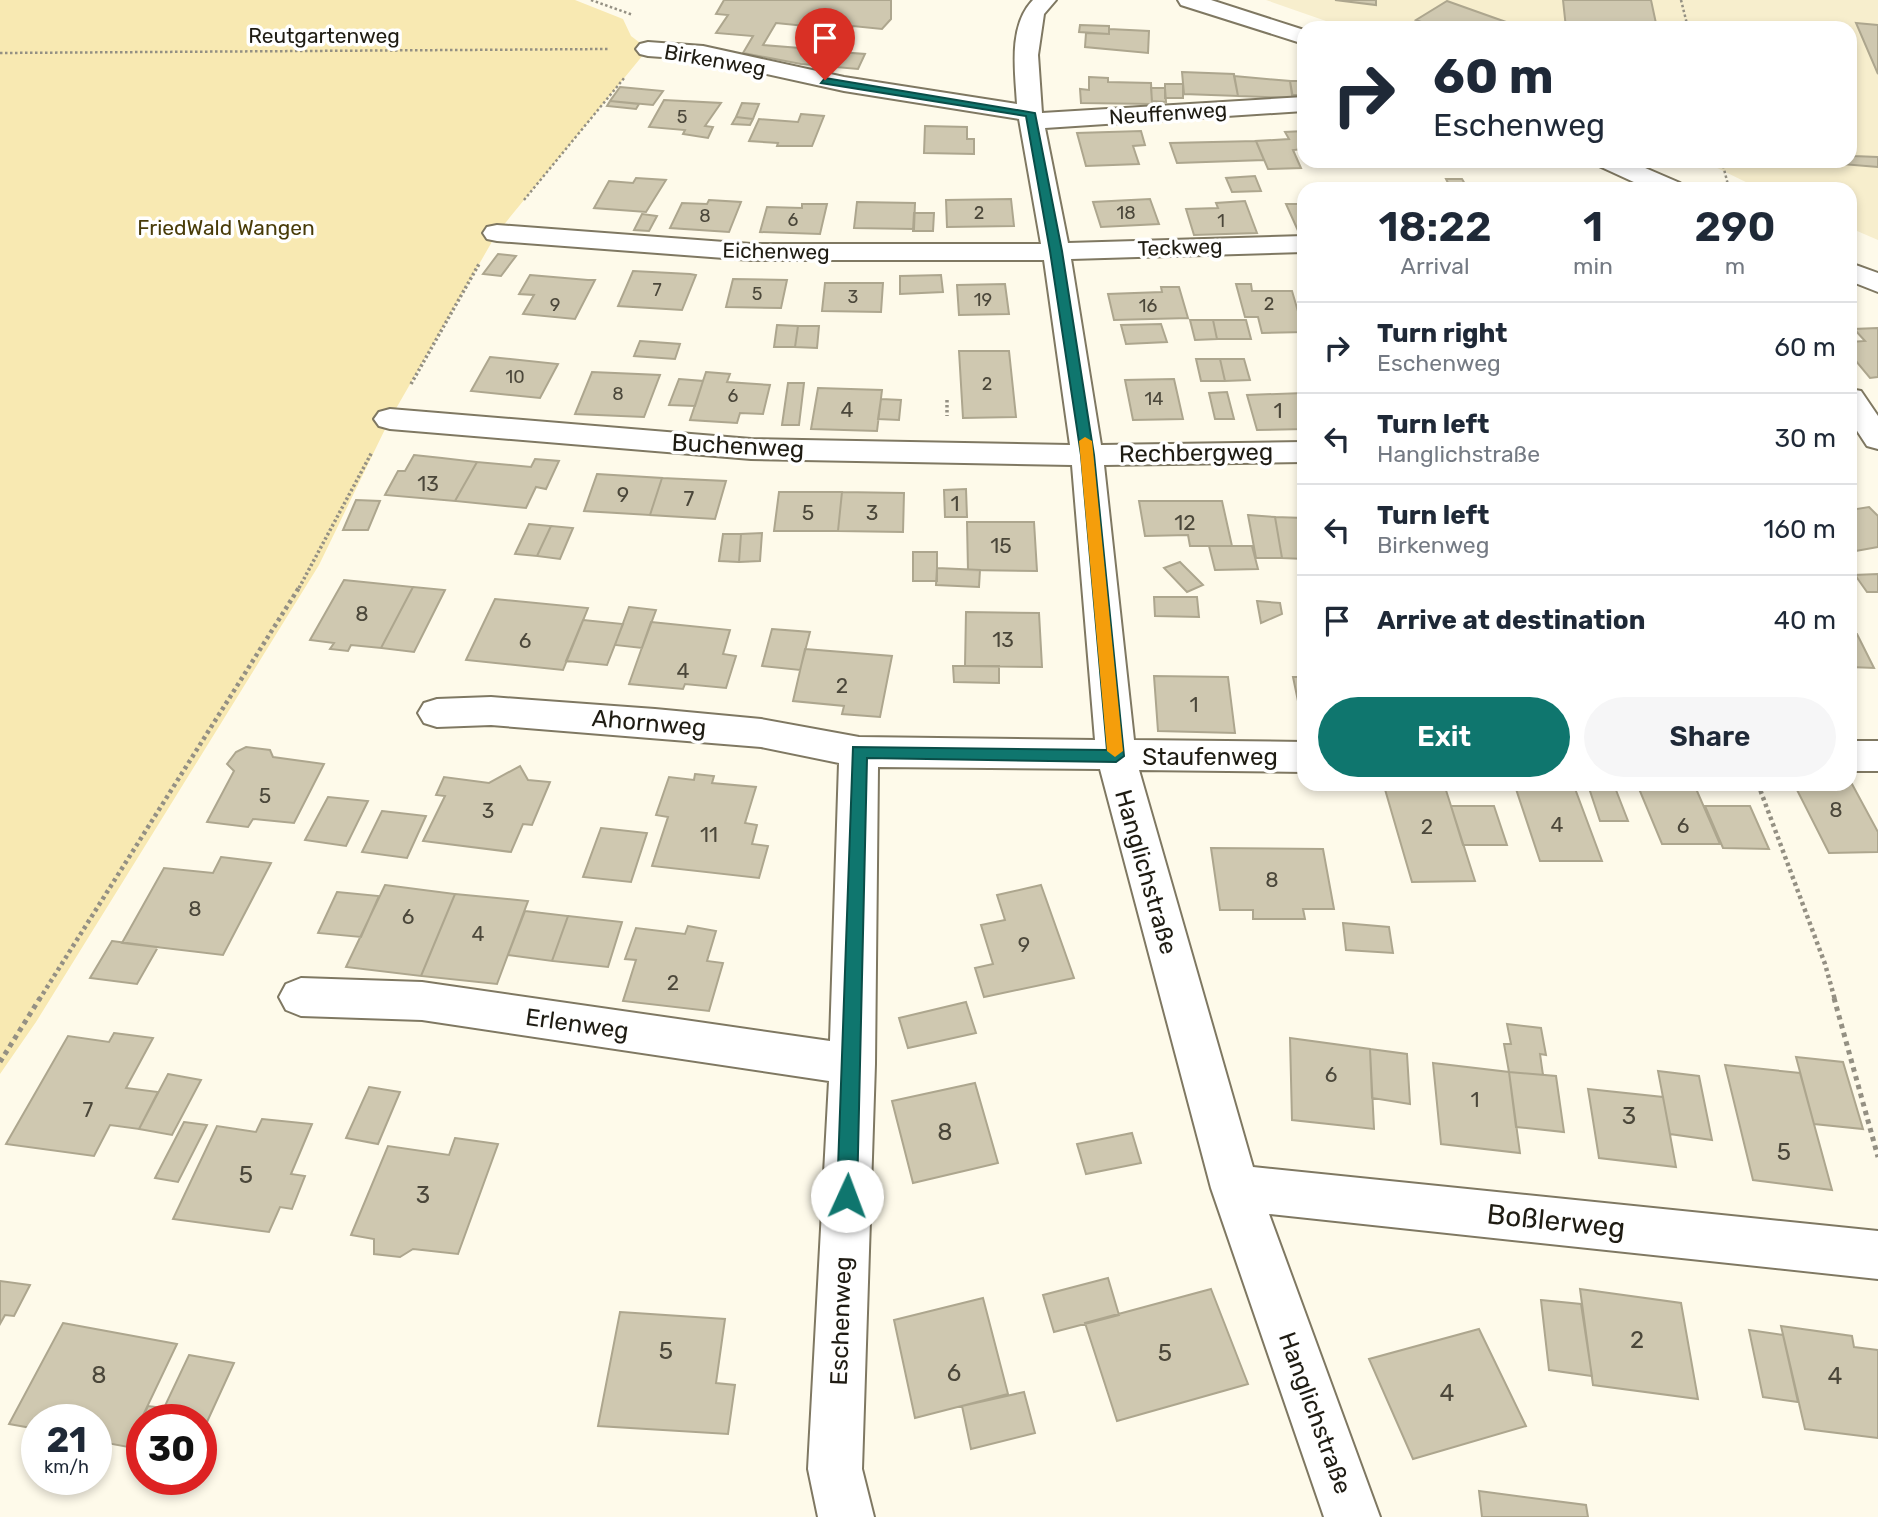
<!DOCTYPE html>
<html lang="en">
<head>
<meta charset="utf-8">
<style>
  body { margin:0; font-family:Rubik,sans-serif; background:#f6f6f7; color:#1f2937; height:100vh; display:flex; flex-direction:column; font-size:26px; white-space:nowrap }
  * { box-sizing:border-box; margin:0 }
  p { font-size:23px; color:#747a83 }
  .icon { flex:none; width:38px; height:38px; fill:none; stroke:currentColor; stroke-width:2; stroke-linecap:round; stroke-linejoin:round }
  .map { position:relative; flex:1; overflow:hidden }
  .drawer { position:absolute; left:1297px; top:182px; width:560px; height:609px; display:flex; flex-direction:column; background:#fff; border-radius:21px; box-shadow:0 4px 10px #0003 }
  .drawer>* { flex:none }
  .hud { position:absolute; left:1297px; top:21px; width:560px; height:147px; border-radius:21px; box-shadow:0 4px 10px #0003; background:#fff; color:#1f2937; overflow:hidden }
  .speed { position:absolute; left:21px; top:1404px; display:flex; gap:14px; font-size:35px; font-weight:700; text-align:center }
  .speed>* { display:grid; place-content:center; width:91px; height:91px; border-radius:50%; background:#fff; box-shadow:0 4px 10px #0003; line-height:1 }
  .speed small { font-size:18px; font-weight:400 }
  .speed .limit { border:10px solid #d22; background:#fff; color:#111 }
  .pin { position:absolute; display:grid; place-items:center; width:60px; height:60px; color:#fff; margin:-72px -30px; border-radius:50% 50% 50% 0; rotate:-45deg; box-shadow:0 0 7px #0007 }
  .pin .icon { rotate:45deg }
  .me { position:absolute; width:77px; margin:-38px; rotate:2deg; stroke-linejoin:round; filter:drop-shadow(0 0 5px #0008) }
  .turn { display:flex; align-items:center; gap:24px; height:147px; padding:0 21px; font-size:32px }
  .turn .icon { width:91px; height:91px; stroke-width:2.5 }
  .turn b { display:block; font-size:49px; line-height:60px }
  .eta { display:flex; justify-content:space-evenly; align-items:center; height:119px; text-align:center }
  .eta b { font-size:42px; font-weight:600; line-height:49px }
  .action { display:flex; gap:14px; margin-top:auto; padding:14px 21px }
  .action a { flex:1; height:80px; border-radius:42px; background:#0f766e; color:#fff; font-size:28px; font-weight:600; line-height:80px; text-align:center }
  .action a+a { background:#f6f6f7; color:#1f2937 }
  ul { padding:0; list-style:none }
  li { display:flex; align-items:center; gap:21px; height:91px; padding:0 21px; border-top:2px solid #e0e1e3 }
  li div { flex:1 }
  li b { display:block; font-size:26px }
  li em { font-style:normal }
  .map>svg:first-child { display:block }
  .built { fill:#f7eecd }
  .green { fill:#f8e9b2 }
  .building { fill:#cfc8b0; stroke:#ada68e; stroke-width:2; fill-rule:evenodd }
  .lines { fill:none; stroke-linecap:round; stroke-linejoin:round }
  .minor-casing { stroke:#7f7862; stroke-width:4 }
  .path-far3 { stroke:#949083; stroke-width:2.5; stroke-dasharray:2.5 2.5; stroke-linecap:butt }
  .path-far2 { stroke:#949083; stroke-width:3.5; stroke-dasharray:2.5 2.5; stroke-linecap:butt }
  .path-far1 { stroke:#949083; stroke-width:4.5; stroke-dasharray:3.5 3.5; stroke-linecap:butt }
  .path { stroke:#949083; stroke-width:5; stroke-dasharray:4.5 4.5; stroke-linecap:butt }
  .minor { fill:#fff; fill-rule:evenodd }
  .route { fill:#0f766e; stroke:#0a4d48; stroke-width:2 }
  .slow { fill:#f59e0b }
  .labels { text-anchor:middle; dominant-baseline:central; stroke-width:7; stroke-linejoin:round; paint-order:stroke }
  .far-number-label { font-size:18px; fill:#4b473a }
  .far-street-label { font-size:21px; fill:#1f1c13; stroke:#fff }
  .far-park-label { font-size:21px; fill:#493c09; stroke:#fff }
  .number-label { font-size:21px; fill:#4b473a }
  .street-label { font-size:24px; fill:#1f1c13; stroke:#fff }
  .near-number-label { font-size:24px; fill:#4b473a }
  .near-street-label { font-size:28px; fill:#1f1c13; stroke:#fff }
</style>
</head>
<body>
<div class="map">
<svg width="1878" height="1517" viewBox="0 0 1878 1517">
  <rect width="100%" height="100%" fill="#fefaea"/>
  <path class="built" d="M1266 0H1878V240L1850 228V189H1760L1703 161H1850V28H1346Z"/>
  <path class="green" d="M0 0H575L623 19 631 36 648 49 497 233 390 419 319 565 36 1022 0 1074Z"/>
  <path class="building" d="M724 0H891V19L882 29 853 26 839 52 865 54 858 69 801 64 743 53 753 36 716 33 728 15 716 14ZM776 23 836 29 825 50 763 45Z
    M1335 0H1376V5Z
    M1563 0H1651L1657 28H1566Z
    M1447 1 1523 28H1437L1416 20Z
    M1856 23 1878 25V74Z
    M1080 25 1109 26V34L1079 32Z
    M1109 29 1149 31 1148 53 1085 47 1086 33 1109 34Z
    M1182 72 1234 74 1238 96 1184 94Z
    M1234 76 1290 81 1293 98 1238 96Z
    M1089 77 1108 78V82L1151 83 1152 104 1081 103 1080 89 1089 90Z
    M1290 81H1300L1302 95H1292Z
    M1165 84H1183V98H1165Z
    M620 87 663 91 653 105 610 101Z
    M1151 88H1165L1166 102 1152 101Z
    M664 100 721 103 705 126 713 127 708 138 683 134 685 130 649 127Z
    M610 101 639 104 636 109 607 106Z
    M742 103 759 104 753 119 736 117Z
    M801 114 824 116 812 146H777L778 143 749 141 759 119 798 122Z
    M736 117 753 119 750 125 732 124Z
    M925 126 967 127V139H974V154L924 153Z
    M1141 131 1145 145 1133 146 1139 164 1086 166 1077 133Z
    M1304 131V149L1293 150 1301 168 1268 169 1256 141 1289 139 1285 132Z
    M1256 141 1264 160 1177 163 1170 143Z
    M1850 149 1853 156 1878 157V167L1806 161H1850Z
    M1255 176 1261 191 1232 192 1226 178Z
    M636 178 666 180 646 212 594 208 609 181 633 183Z
    M1446 179H1462L1468 189H1451Z
    M1011 199 1014 226 947 227 946 200Z
    M1150 199 1159 224 1101 227 1093 202Z
    M709 200 741 202 729 232 670 228 682 203 707 204Z
    M1245 201 1257 233 1194 235 1186 209 1218 208 1216 203Z
    M857 202 915 203 914 229 854 228Z
    M802 204H827L820 234 760 232 767 207 802 208Z
    M1286 204H1304V233H1299Z
    M914 213H934L933 231H913Z
    M642 214 657 216 649 231 634 230Z
    M498 254 516 256 501 276 483 274Z
    M633 271 690 274 696 275 682 310 618 306Z
    M530 275 588 280H595L575 319 523 314 534 295 519 294Z
    M941 275 943 292 900 294V276Z
    M733 279 787 280 781 308 726 307Z
    M825 283H883L881 312 822 311Z
    M1005 284 1009 314 959 315 957 285Z
    M1236 284H1251L1252 291H1292L1304 332 1262 333 1258 317H1245Z
    M1161 287H1179L1188 318 1114 320 1108 294 1162 292Z
    M1190 320H1213L1217 339 1195 340Z
    M1213 320H1246L1251 339H1217Z
    M1161 324 1167 342 1126 344 1121 325Z
    M777 325 798 326 795 347H774Z
    M798 326H819L817 348 795 347Z
    M1878 328V377L1870 378 1850 354V342L1865 341 1854 329Z
    M640 341 680 344 675 359 634 356Z
    M959 351H1009L1016 417 963 418Z
    M490 357 558 364 540 398 471 391Z
    M1196 359H1220L1225 381H1201Z
    M1220 359H1244L1250 380 1225 381Z
    M592 372 660 375 644 417 575 414Z
    M706 372 730 374 727 382 770 385 763 414 740 413 737 423 690 420Z
    M679 379 703 381 695 406 669 405Z
    M1174 379 1183 419 1133 420 1125 380Z
    M788 383H804L799 425H782Z
    M818 388 882 390 877 431 811 429Z
    M1227 392 1234 419H1215L1209 393Z
    M1303 393 1304 429 1257 430 1247 395Z
    M881 399 901 400 899 420 878 419Z
    M414 455 442 458 477 462 455 501 385 495 398 471H405Z
    M535 459 559 461 546 489 536 487 526 508 455 501 477 462 531 467Z
    M597 474 662 478 650 515 584 511Z
    M662 478 726 481 715 519 650 515Z
    M966 489 967 517H945L944 490Z
    M779 492H842L838 531H774Z
    M842 492 904 493 903 532 838 531Z
    M356 500 380 501 368 530H343Z
    M1139 501H1222L1232 546H1190L1188 535 1145 536Z
    M1869 507 1878 516V547L1850 552V510Z
    M1248 515 1275 517 1282 558H1256Z
    M1275 517 1304 518V559L1282 558Z
    M967 522H1034L1037 571 968 570Z
    M529 524 551 526 537 556 515 554Z
    M551 526 573 528 560 559 537 556Z
    M762 533 760 561 739 562 741 534Z
    M723 534H741L739 562 719 561Z
    M1209 546H1252L1258 569 1215 570Z
    M913 552H937V581H913Z
    M1180 562 1203 585 1187 592 1164 568Z
    M937 568 980 570 979 587 936 585Z
    M1878 574V592H1867L1855 575Z
    M344 580 413 587 381 648 351 645 348 651 330 649 334 643 310 640Z
    M413 587 445 590 414 652 381 648Z
    M1154 597H1197L1199 617 1155 616Z
    M495 599 588 608 563 670 466 660Z
    M1257 601 1280 603 1282 614 1261 623Z
    M629 607 656 610 642 648 615 645Z
    M966 612 1039 613 1042 667 965 666Z
    M583 620 623 624 607 665 566 661Z
    M651 622 730 630 723 654 736 656 726 688 685 684 683 689 629 684Z
    M772 629 810 632 800 670 762 666Z
    M1850 634H1857L1874 668 1850 667Z
    M805 649 892 656 880 717 842 714 844 706 793 701Z
    M953 666H999V683L954 682Z
    M1154 676 1228 677 1235 733 1158 731Z
    M1293 677H1304V730Z
    M246 747 270 750 273 757 324 764 294 823 253 819 248 827 207 822 234 771 227 764 236 752Z
    M520 766 528 780 550 782 532 825 523 824 511 852 423 841 445 796 436 795 444 777 489 783Z
    M695 774 714 776 712 783 756 787 745 823 757 825 752 844 768 846 759 878 652 866 668 817 656 815 669 777 694 780Z
    M1444 784 1475 881 1412 882 1384 786Z
    M1637 784H1694L1720 844H1662Z
    M1852 784 1878 832V852L1829 853 1795 786Z
    M1588 785H1614L1628 821H1600Z
    M1515 786H1574L1602 861H1540Z
    M328 797 368 801 346 846 305 840Z
    M1451 806H1494L1507 845H1463Z
    M1705 806H1750L1769 849 1723 848Z
    M382 811 426 816 407 858 362 852Z
    M601 828 647 833 631 882 583 877Z
    M1211 848 1323 849 1334 909H1303L1305 919H1253V910H1220Z
    M221 857 271 863 223 955 122 943 164 868 213 873Z
    M385 885 455 894 421 976 346 967Z
    M1041 885 1074 978 984 997 975 968 993 964 981 925 1005 920 997 895Z
    M337 892 379 896 361 937 318 933Z
    M455 894 528 901 497 984 421 976Z
    M525 911 568 916 552 961 508 955Z
    M568 916 622 922 608 967 552 961Z
    M1343 923 1389 927 1393 953 1346 950Z
    M688 926 716 931 707 961 723 963 709 1011 623 1001 636 960 625 959 636 928 685 934Z
    M112 941 158 947 137 984 90 978Z
    M966 1002 976 1033 908 1048 899 1018Z
    M1507 1024 1541 1028 1546 1055 1540 1054 1543 1075 1509 1072 1504 1044H1511Z
    M114 1033 153 1038 126 1088 158 1092 139 1129 110 1125 94 1156 6 1144 68 1036 109 1042Z
    M1290 1038 1370 1049 1374 1129 1292 1120Z
    M1370 1049 1407 1054 1410 1104 1372 1098Z
    M1796 1057 1843 1062 1863 1129 1814 1124Z
    M1433 1063 1509 1072 1520 1153 1441 1144Z
    M1725 1065 1800 1073 1832 1190 1753 1180Z
    M1658 1071 1699 1076 1712 1140 1670 1134Z
    M1509 1072 1556 1076 1564 1132 1516 1127Z
    M168 1074 201 1080 172 1135 139 1129Z
    M975 1083 998 1163 913 1183 892 1101Z
    M369 1087 400 1092 378 1144 346 1138Z
    M1588 1089 1663 1097 1676 1167 1599 1158Z
    M262 1119 312 1124 291 1174 305 1176 292 1209 280 1207 269 1232 173 1219 217 1126 256 1132Z
    M184 1122 207 1125 178 1182 155 1178Z
    M1132 1133 1141 1163 1086 1174 1077 1144Z
    M455 1138 498 1144 458 1254 413 1249 400 1257 374 1254V1239L351 1235 388 1146 449 1155Z
    M1108 1278 1119 1315 1054 1332 1043 1295Z
    M0 1281 30 1285 14 1316 5 1315 0 1324Z
    M1211 1289 1248 1384 1117 1421 1085 1323Z
    M1580 1289 1681 1303 1698 1399 1593 1385Z
    M983 1298 1008 1394 915 1418 894 1320Z
    M1541 1300 1581 1304 1592 1376 1549 1370Z
    M620 1312 725 1319 716 1383 735 1385 728 1434 598 1426Z
    M63 1323 177 1344 128 1447 96 1441V1419H37V1429L9 1424Z
    M1781 1326 1852 1336 1854 1347 1878 1350V1438L1805 1429Z
    M1479 1329 1526 1426 1413 1459 1369 1359Z
    M1749 1330 1783 1335 1798 1402 1763 1397Z
    M189 1355 234 1363 201 1435V1419H142V1449L128 1447 148 1406 164 1408Z
    M1024 1392 1035 1433 971 1449 962 1406Z
    M1479 1491 1586 1505 1588 1517H1482Z"/>
  <g class="lines">
    <defs>
      <path id="minor" d="M1033 0H1056L1044 14 1038 55 1042 113 1304 97V111L1045 128 1068 243 1304 236V252L1071 259 1101 445 1304 442V462L1104 465 1134 740 1304 742V772L1139 770 1253 1167 1878 1231V1279L1269 1214 1380 1517H1324L1211 1188 1100 769 878 767 875 1064 862 1469 874 1517H818L808 1469 829 1081 422 1020 301 1016 286 1010 279 997 286 984 301 978 422 982 830 1041 839 763 761 747 491 725 437 727 424 723 418 713 424 703 437 699 491 697 655 709 761 719 859 737 1095 740 1072 465 751 459 390 429 379 426 374 419 379 412 390 409 751 439 1070 445 1044 260H751L497 241 487 239 483 233 487 227 497 225 751 244H1041L1019 119 844 91 703 60 648 56 640 54 636 49 640 44 648 42 703 46 844 77 1017 104C1015 70 1008 26 1033 0Z
        M1178 0H1211L1304 30V44L1181 5Z
        M1595 161H1629L1680 183 1684 189H1649L1599 166Z
        M1850 263 1878 273V292L1850 281Z
        M1850 389 1861 391 1878 416V449L1867 446 1850 420Z
        M1850 741H1878V771H1850Z"/>
    </defs>
    <use href="#minor" class="minor-casing"/>
    <path class="path-far3" d="M591 0 633 15
      M1681 0 1688 28
      M0 53 608 49
      M1722 161 1729 189
      M524 200 625 77"/>
    <path class="path-far2" d="M411 384 479 264
      M947 400V416
      M299 588 372 452"/>
    <path class="path-far1" d="M1758 784 1825 964 1835 1000
      M39 1000 300 586"/>
    <path class="path" d="M1834 998 1878 1157
      M0 1062 40 998"/>
    <use href="#minor" class="minor"/>
  </g>
  <path class="route" d="M825 78 1035 113 1062 251 1094 455 1124 756 1116 762 867 758 857 1196 854 1203 847 1206 840 1203 837 1196 853 747 1107 750 1081 455 1050 251 1026 116 821 83Z"/>
  <path class="slow" d="M1085 437 1092 441 1123 751 1115 757 1107 751 1079 441Z"/>
  <g class="labels">
    <g class="far-number-label">
      <text x="682" y="117">5</text>
      <text x="979" y="213">2</text>
      <text x="1126" y="213">18</text>
      <text x="705" y="216">8</text>
      <text x="793" y="220">6</text>
      <text x="1221" y="221">1</text>
      <text x="657" y="290">7</text>
      <text x="757" y="294">5</text>
      <text x="853" y="297">3</text>
      <text x="983" y="300">19</text>
      <text x="1269" y="304">2</text>
      <text x="555" y="305">9</text>
      <text x="1148" y="306">16</text>
      <text x="515" y="377">10</text>
      <text x="987" y="384">2</text>
      <text x="618" y="394">8</text>
      <text x="733" y="396">6</text>
      <text x="1154" y="399">14</text>
    </g>
    <g class="far-street-label">
      <text x="324" y="35">Reutgartenweg</text>
      <text transform="translate(715 60) rotate(10)">Birkenweg</text>
      <text transform="translate(1168 113) rotate(-4)">Neuffenweg</text>
      <text transform="translate(1180 247) rotate(-2)">Teckweg</text>
      <text transform="translate(776 251) rotate(1)">Eichenweg</text>
    </g>
    <g class="far-park-label">
      <text x="226" y="227">FriedWald Wangen</text>
    </g>
    <g class="number-label">
      <text x="847" y="409">4</text>
      <text x="1278" y="410">1</text>
      <text x="428" y="483">13</text>
      <text x="623" y="494">9</text>
      <text x="689" y="498">7</text>
      <text x="955" y="503">1</text>
      <text x="808" y="512">5</text>
      <text x="872" y="512">3</text>
      <text x="1185" y="522">12</text>
      <text x="1001" y="545">15</text>
      <text x="362" y="613">8</text>
      <text x="1003" y="639">13</text>
      <text x="525" y="640">6</text>
      <text x="683" y="670">4</text>
      <text x="842" y="685">2</text>
      <text x="1194" y="704">1</text>
      <text x="265" y="795">5</text>
      <text x="1836" y="809">8</text>
      <text x="488" y="810">3</text>
      <text x="1557" y="824">4</text>
      <text x="1683" y="825">6</text>
      <text x="1427" y="826">2</text>
      <text x="709" y="834">11</text>
      <text x="1272" y="879">8</text>
      <text x="195" y="908">8</text>
      <text x="408" y="916">6</text>
      <text x="478" y="933">4</text>
      <text x="1024" y="944">9</text>
      <text x="673" y="982">2</text>
      <text x="1331" y="1074">6</text>
      <text x="1475" y="1099">1</text>
      <text x="88" y="1109">7</text>
    </g>
    <g class="street-label">
      <text transform="translate(738 446) rotate(3)">Buchenweg</text>
      <text transform="translate(1196 453) rotate(-1)">Rechbergweg</text>
      <text transform="translate(649 723) rotate(5)">Ahornweg</text>
      <text x="1210" y="757">Staufenweg</text>
      <text transform="translate(1146 872) rotate(74)">Hanglichstraße</text>
      <text transform="translate(577 1024) rotate(8)">Erlenweg</text>
      <text transform="translate(841 1321) rotate(-88)">Eschenweg</text>
      <text transform="translate(1315 1413) rotate(70)">Hanglichstraße</text>
    </g>
    <g class="near-number-label">
      <text x="1629" y="1116">3</text>
      <text x="945" y="1132">8</text>
      <text x="1784" y="1152">5</text>
      <text x="246" y="1175">5</text>
      <text x="423" y="1195">3</text>
      <text x="1637" y="1340">2</text>
      <text x="666" y="1351">5</text>
      <text x="1165" y="1353">5</text>
      <text x="954" y="1373">6</text>
      <text x="99" y="1375">8</text>
      <text x="1835" y="1376">4</text>
      <text x="1447" y="1393">4</text>
    </g>
    <g class="near-street-label">
      <text transform="translate(1556 1221) rotate(6)">Boßlerweg</text>
    </g>
  </g>
</svg>
<div class="speed"><div>21<small>km/h</small></div><div class="limit">30</div></div>
<div class="pin" style="left:825px;top:80px;background:#d93025"><svg class="icon" aria-label="arrive" viewBox="0 0 24 24"><path d="M6 21V4h12l-3 4 3 4H6"/></svg></div>
<svg class="me" style="left:847px;top:1196px" viewBox="-20 -20 40 40"><circle r="19" fill="#fff"/><path d="M0-13L10 11 0 6-10 11z" fill="#0f766e"/></svg>
<div class="hud">
<div class="turn"><svg class="icon" aria-label="right" viewBox="0 0 24 24"><path d="M7 20v-9h11M14 6l5 5-5 5"/></svg><div><b>60 m</b>Eschenweg</div></div>
</div>
<section class="drawer">
<div class="eta">
<div><b>18:22</b><p>Arrival</p></div>
<div><b>1</b><p>min</p></div>
<div><b>290</b><p>m</p></div>
</div>
<ul>
<li><svg class="icon" aria-label="right" viewBox="0 0 24 24"><path d="M7 20v-9h11M14 6l5 5-5 5"/></svg><div><b>Turn right</b><p>Eschenweg</p></div><em>60 m</em></li>
<li><svg class="icon" aria-label="left" viewBox="0 0 24 24"><path d="M17 20v-9H6M10 6l-5 5 5 5"/></svg><div><b>Turn left</b><p>Hanglichstraße</p></div><em>30 m</em></li>
<li><svg class="icon" aria-label="left" viewBox="0 0 24 24"><path d="M17 20v-9H6M10 6l-5 5 5 5"/></svg><div><b>Turn left</b><p>Birkenweg</p></div><em>160 m</em></li>
<li><svg class="icon" aria-label="arrive" viewBox="0 0 24 24"><path d="M6 21V4h12l-3 4 3 4H6"/></svg><div><b>Arrive at destination</b></div><em>40 m</em></li>
</ul>
<div class="action"><a>Exit</a><a>Share</a></div>
</section>
</div>
</body>
</html>
